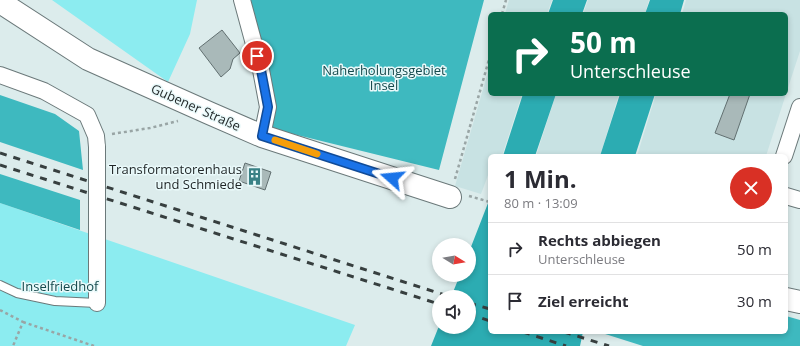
<!DOCTYPE html>
<html lang="de">
<head>
<meta charset="utf-8">
<style>
  body { margin:0; font-family:"Open Sans",sans-serif; background:#f7f7f7; color:#2b2b33; height:100vh; display:flex; flex-direction:column; font-size:15px; white-space:nowrap }
  * { box-sizing:border-box; margin:0 }
  p { font-size:13px; color:#7c7c81 }
  .icon { flex:none; width:22px; height:22px; fill:none; stroke:currentColor; stroke-width:2; stroke-linecap:round; stroke-linejoin:round }
  .map { position:relative; flex:1; overflow:hidden }
  .sheet { position:absolute; left:488px; top:154px; width:300px; height:180px; display:flex; flex-direction:column; background:#fff; border-radius:6px; box-shadow:0 2px 6px #0003 }
  .sheet>* { flex:none }
  .guide { position:absolute; left:488px; top:12px; width:300px; height:84px; border-radius:6px; box-shadow:0 2px 6px #0003; background:#0b6e4f; color:#fff; overflow:hidden }
  .needle { width:26px; rotate:101deg }
  .tools { position:absolute; left:432px; top:238px; display:grid; gap:8px }
  .tools a { display:grid; place-items:center; width:44px; height:44px; border-radius:50%; background:#fff; box-shadow:0 2px 6px #0003; font-size:20px }
  .pin { position:absolute; display:grid; place-items:center; width:34px; height:34px; color:#fff; margin:-17px; border:2px solid #fff; border-radius:50%; box-shadow:0 1px 4px #0007 }
  .me { position:absolute; width:44px; margin:-22px; rotate:288deg; stroke-linejoin:round; filter:drop-shadow(0 0 3px #0008) }
  .turn { display:flex; align-items:center; gap:14px; height:84px; padding:0 16px; font-size:18px }
  .turn .icon { width:52px; height:52px; stroke-width:2.5 }
  .turn b { display:block; font-size:28px; line-height:34px }
  .round { display:grid; place-items:center; flex:none; width:42px; height:42px; border-radius:21px; background:#f7f7f7 }
  .summary { display:flex; align-items:center; justify-content:space-between; height:68px; padding:0 16px }
  h1 { font-size:24px; font-weight:700; line-height:30px }
  ul { padding:0; list-style:none }
  li { display:flex; align-items:center; gap:12px; height:52px; padding:0 16px; border-top:1px solid #e1e1e2 }
  li div { flex:1 }
  li b { display:block; font-size:15px }
  li em { font-style:normal }
  .map>svg:first-child { display:block }
  .built { fill:#c8e2e3 }
  .green { fill:#8cecf0 }
  .forest { fill:#3eb9bf }
  .water { fill:#2cacb2 }
  .building { fill:#a9b9b9; stroke:#627071 }
  .lines { fill:none; stroke-linecap:round; stroke-linejoin:round }
  .lane-casing { stroke:#6b797a; stroke-width:10 }
  .street-casing { stroke:#6b797a; stroke-width:18 }
  .secondary-casing { stroke:#6b797a; stroke-width:24 }
  .path { stroke:#99a5a5; stroke-width:2.5; stroke-dasharray:3 3; stroke-linecap:butt }
  .lane { stroke:#fff; stroke-width:8 }
  .street { stroke:#fff; stroke-width:16 }
  .secondary { stroke:#fff; stroke-width:22 }
  .rail { stroke:#373f3f; stroke-width:3; stroke-dasharray:7 7; stroke-linecap:butt }
  .street-bridge-casing { stroke:#6b797a; stroke-width:18; stroke-linecap:butt }
  .street-bridge { stroke:#fff; stroke-width:16 }
  .route-casing { stroke:#114b97; stroke-width:10 }
  .route { stroke:#1a73e8; stroke-width:7 }
  .slow { stroke:#f59e0b; stroke-width:7 }
  .labels { text-anchor:middle; dominant-baseline:central; stroke-width:3; stroke-linejoin:round; paint-order:stroke }
  .park-label { font-size:13px; fill:#154a4d; stroke:#e9f9fa }
  .street-label { font-size:13px; fill:#1f2526; stroke:#e9f9fa }
  .poi-label { font-size:13px; fill:#1f2526; stroke:#e9f9fa; text-anchor:end }
</style>
</head>
<body>
<div class="map">
<svg width="800" height="346" viewBox="0 0 800 346">
  <rect width="100%" height="100%" fill="#dcecec"/>
  <path class="built" d="M509 0H552L547 14H505Z
    M588 0H649L645 14H583Z
    M686 0H800V51L786 94V14H682Z
    M490 65V94H522L502 156H490V170L481 194 455 186Z
    M556 94H619L600 156H536Z
    M656 94H786L766 156H637Z"/>
  <path class="green" d="M52 0H197L190 34 168 82Z
    M0 203 355 325 346 346H0Z"/>
  <path class="forest" d="M247 0H484L439 170 289 133 271 131Z
    M0 95 55 114 79 131 83 170 0 142Z
    M0 174 80 200V230L0 203Z
    M786 316 800 320V346H643L602 333V332H786Z"/>
  <path class="water" d="M553 0H587L582 14H548Z
    M650 0H684L680 14H645Z
    M523 94H556L535 156H503Z
    M620 94H655L635 156H600Z
    M490 198V332H583L580 346H431L439 326V327H469V297H451L460 275H469V252Z"/>
  <path class="building" d="M222 30 240 53 233 59 230 69 221 77 199 48Z
    M730 94H750L734 140 715 133Z
    M245 163 271 172 265 190 239 181Z"/>
  <g class="lines">
    <defs>
      <path id="lane" d="M0 285 17 293 55 301 97 303"/>
      <path id="street" d="M242 0 261 70 268 107 262 136
        M0 75 44 91 87 115 96 136 97 147
        M784 156 800 107
        M786 196 800 200
        M97 244V303"/>
      <path id="secondary" d="M0 2 88 59 209 113 262 136 450 197
        M786 299 800 302"/>
    </defs>
    <use href="#lane" class="lane-casing"/>
    <use href="#street" class="street-casing"/>
    <use href="#secondary" class="secondary-casing"/>
    <path class="path" d="M502 14 506 0
      M112 134 150 128 178 121
      M455 179 490 56
      M469 196 490 202
      M0 310 23 322 13 346
      M23 322 94 346"/>
    <use href="#lane" class="lane"/>
    <use href="#street" class="street"/>
    <use href="#secondary" class="secondary"/>
    <path class="rail" d="M0 153 451 297
      M0 165 439 304
      M469 303 490 309
      M469 314 490 321
      M523 332 566 346
      M564 332 609 346"/>
    <defs>
      <path id="street-bridge" d="M97 244V147"/>
    </defs>
    <use href="#street-bridge" class="street-bridge-casing"/>
    <use href="#street-bridge" class="street-bridge"/>
  </g>
  <g class="lines">
    <defs>
      <path id="route" d="M257 56 261 70 268 107 262 136 392 178"/>
    </defs>
    <use href="#route" class="route-casing"/>
    <use href="#route" class="route"/>
    <path class="slow" d="M275 140 317 154"/>
  </g>
  <defs>
    <symbol id="building-bare" viewBox="-9 -9 18 18"><path d="M-4-6H4V6H1V3H-1V6H-4ZM-2.5-4.3h1.7v1.8h-1.7ZM.8-4.3h1.7v1.8H.8ZM-2.5-1h1.7V.8h-1.7ZM.8-1h1.7V.8H.8Z" fill="#398185" stroke="#e9f9fa" stroke-width="2.5" paint-order="stroke"/></symbol>
  </defs>
  <g fill-rule="evenodd">
    <use href="#building-bare" x="242" y="164" width="25" height="25"/>
  </g>
  <g class="labels">
    <g class="park-label">
      <text x="384" y="70">Naherholungsgebiet<tspan x="384" dy="15">Insel</tspan></text>
      <text x="60" y="286">Inselfriedhof</text>
    </g>
    <g class="street-label">
      <text transform="translate(196 107) rotate(24)">Gubener Straße</text>
    </g>
    <g class="poi-label">
      <text x="242" y="169">Transformatorenhaus<tspan x="242" dy="15">und Schmiede</tspan></text>
    </g>
  </g>
</svg>
<div class="tools">
<a><svg class="needle" viewBox="-14 -14 28 28"><path d="M0-13l5 13h-10z" fill="#e53935"/><path d="M0 13l5-13h-10z" fill="#7c7c81"/></svg></a>
<a><svg class="icon" aria-label="sound" viewBox="0 0 24 24"><path d="M4 9h4l5-4v14l-5-4H4zM17 9q2 3 0 6"/></svg></a>
</div>
<div class="pin" style="left:257px;top:56px;background:#d93025"><svg class="icon" aria-label="arrive" viewBox="0 0 24 24"><path d="M6 21V4h12l-3 4 3 4H6"/></svg></div>
<svg class="me" style="left:392px;top:178px" viewBox="-20 -20 40 40"><path d="M0-17L14 15 0 8-14 15z" fill="#1a73e8" stroke="#fff" stroke-width="4"/></svg>
<div class="guide">
<div class="turn"><svg class="icon" aria-label="right" viewBox="0 0 24 24"><path d="M7 20v-9h11M14 6l5 5-5 5"/></svg><div><b>50 m</b>Unterschleuse</div></div>
</div>
<section class="sheet">
<div class="summary"><div><h1>1 Min.</h1><p>80 m · 13:09</p></div><a class="round" style="background:#d93025;color:#fff"><svg class="icon" aria-label="close" viewBox="0 0 24 24"><path d="M6 6l12 12M18 6L6 18"/></svg></a></div>
<ul>
<li><svg class="icon" aria-label="right" viewBox="0 0 24 24"><path d="M7 20v-9h11M14 6l5 5-5 5"/></svg><div><b>Rechts abbiegen</b><p>Unterschleuse</p></div><em>50 m</em></li>
<li><svg class="icon" aria-label="arrive" viewBox="0 0 24 24"><path d="M6 21V4h12l-3 4 3 4H6"/></svg><div><b>Ziel erreicht</b></div><em>30 m</em></li>
</ul>
</section>
</div>
</body>
</html>
